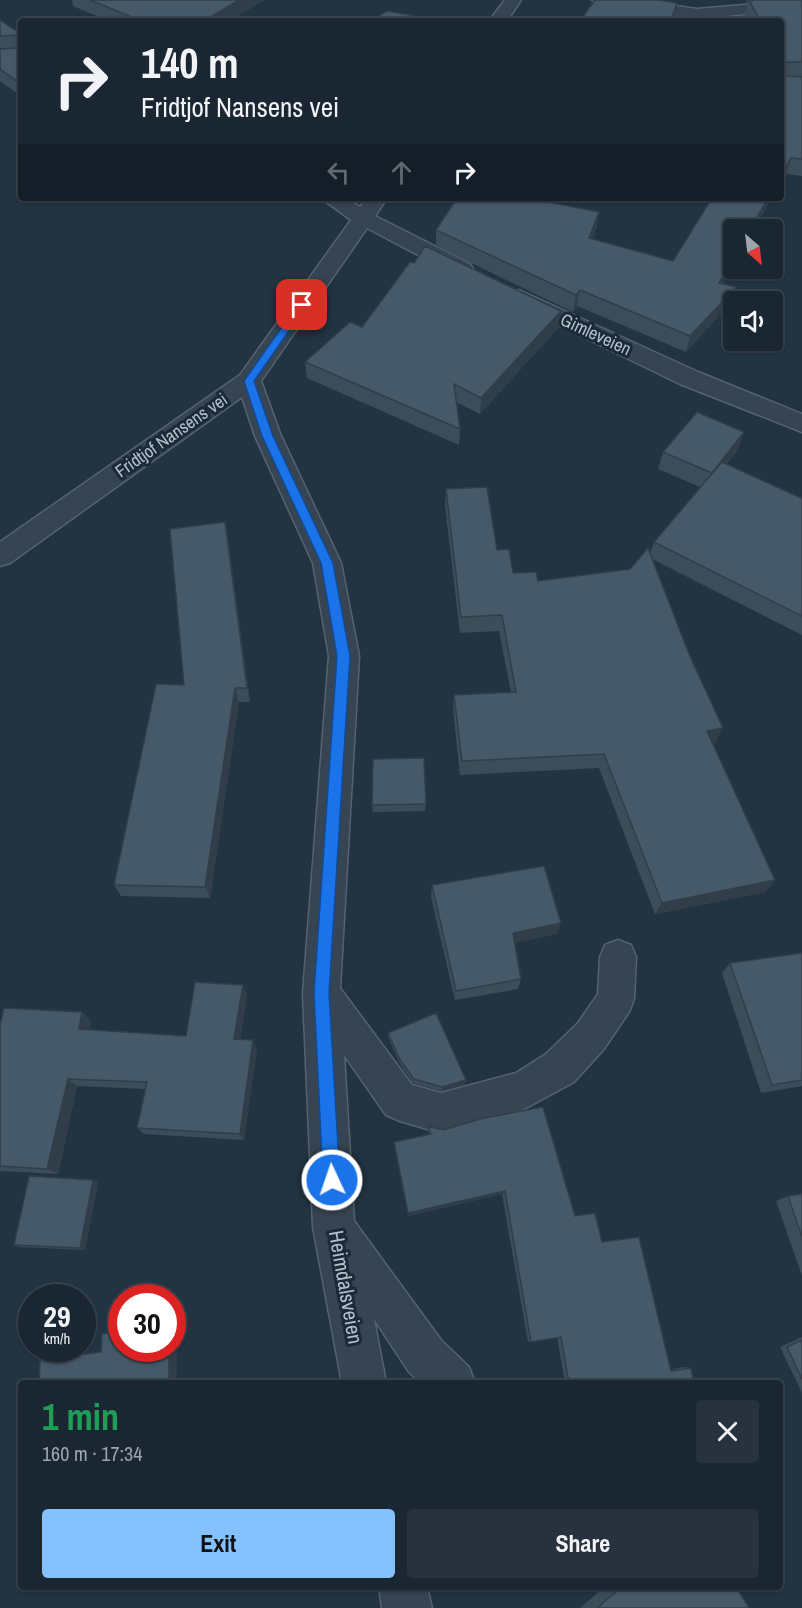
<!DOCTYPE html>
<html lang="en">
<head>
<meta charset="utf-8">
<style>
  body { margin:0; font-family:"Archivo Narrow",sans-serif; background:#27323e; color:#f1f3f6; height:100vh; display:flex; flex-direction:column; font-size:22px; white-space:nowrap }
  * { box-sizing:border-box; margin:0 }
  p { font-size:20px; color:#9fa5ac }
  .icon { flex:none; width:33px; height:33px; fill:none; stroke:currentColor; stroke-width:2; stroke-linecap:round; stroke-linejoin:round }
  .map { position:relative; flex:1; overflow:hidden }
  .sheet { position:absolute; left:18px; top:1380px; width:765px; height:210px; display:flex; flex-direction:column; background:#1a2632; border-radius:6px; box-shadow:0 2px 4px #0004,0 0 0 2px #38434d }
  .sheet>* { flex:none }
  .hud { position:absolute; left:18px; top:18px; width:766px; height:183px; border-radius:6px; box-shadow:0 2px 4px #0004,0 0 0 2px #38434d; background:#1a2632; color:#f1f3f6; overflow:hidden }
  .needle { width:39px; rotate:152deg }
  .tools { position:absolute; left:723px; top:219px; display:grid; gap:12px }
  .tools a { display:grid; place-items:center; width:60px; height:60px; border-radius:6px; background:#1a2632; box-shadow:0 2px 4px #0004,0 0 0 2px #38434d; font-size:30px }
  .speed { position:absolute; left:18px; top:1284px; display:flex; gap:12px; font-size:30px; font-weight:700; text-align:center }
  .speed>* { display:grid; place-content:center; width:78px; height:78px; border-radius:50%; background:#1a2632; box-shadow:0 2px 4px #0004,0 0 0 2px #38434d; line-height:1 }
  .speed small { font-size:15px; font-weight:400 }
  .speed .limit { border:9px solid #d22; background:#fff; color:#111 }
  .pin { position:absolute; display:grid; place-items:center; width:51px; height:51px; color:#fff; margin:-26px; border-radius:12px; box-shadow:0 3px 9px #0006 }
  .me { position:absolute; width:66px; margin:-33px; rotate:357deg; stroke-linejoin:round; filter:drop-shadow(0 0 4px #0008) }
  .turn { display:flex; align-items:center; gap:21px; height:126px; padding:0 24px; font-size:27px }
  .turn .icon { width:78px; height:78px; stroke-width:2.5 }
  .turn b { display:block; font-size:42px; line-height:51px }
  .lanes { display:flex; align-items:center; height:57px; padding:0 24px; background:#0003; justify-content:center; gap:30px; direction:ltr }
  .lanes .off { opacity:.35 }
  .round { display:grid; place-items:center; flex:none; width:63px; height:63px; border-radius:6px; background:#27323e }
  .overview { display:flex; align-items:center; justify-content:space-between; height:102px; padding:0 24px }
  h1 { font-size:36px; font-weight:700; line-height:45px; color:#1e9e55 }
  .cta { display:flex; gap:12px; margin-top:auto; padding:12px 24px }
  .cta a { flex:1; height:69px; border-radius:6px; background:#85c0ff; color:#111; font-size:24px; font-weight:700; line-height:69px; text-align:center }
  .cta a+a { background:#27323e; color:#f1f3f6 }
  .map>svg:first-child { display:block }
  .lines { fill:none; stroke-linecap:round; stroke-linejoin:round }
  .minor-casing { stroke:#55626f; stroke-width:3 }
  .minor { fill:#374452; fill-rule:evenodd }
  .wall { fill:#3c4d5a }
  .shaded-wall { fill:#313e4a }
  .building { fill:#465969; stroke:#313e4a; stroke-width:1.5 }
  .route { fill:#1a73e8; stroke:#114b97; stroke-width:1.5 }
  .labels { text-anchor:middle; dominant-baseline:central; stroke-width:6; stroke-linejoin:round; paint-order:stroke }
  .far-street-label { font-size:18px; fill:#b3bfcc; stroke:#1c2937 }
  .street-label { font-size:21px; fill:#b3bfcc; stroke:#1c2937 }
</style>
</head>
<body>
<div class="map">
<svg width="802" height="1608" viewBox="0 0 802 1608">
  <rect width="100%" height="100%" fill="#223342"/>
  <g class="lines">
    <defs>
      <path id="minor" d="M505 0H521L507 21H489Z
        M592 0H635L697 9 802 0V8L697 19 600 5Z
        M321 198H345L360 207 367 198H387L375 216 470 264 473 269 470 274H454L367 228 261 381 281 436 341 563 359 656 340 988 412 1085 441 1093 516 1073 546 1054 578 1023 598 994 600 957 605 945 618 940 631 945 636 957 634 999 629 1012 604 1049 574 1082 524 1109 441 1133 400 1121 386 1115 344 1055 354 1221 441 1340 469 1367 475 1383H421L409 1372 374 1319 386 1383H342L313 1227 303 993 329 656 313 563 255 436 242 397 10 563 0 566V542L240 375 351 220Z
        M519 290 698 372 802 414V432L680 384 511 302 508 297 511 292Z
        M379 1587H427L432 1608H382Z"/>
    </defs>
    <use href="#minor" class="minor-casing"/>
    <use href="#minor" class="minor"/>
  </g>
  <path class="wall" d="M72 0H264L230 21H108L73 6Z
    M747 0H802V176L786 174 782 21H748L745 16 748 2 746 3Z
    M0 20 21 34V96L0 81Z
    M553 203 599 212 596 229 592 239 673 261 734 230V265L723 284 736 287 731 303 686 352 577 306 573 312 436 246V230Z
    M362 327H559L480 414 456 402 460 429 459 445 307 378 305 362Z
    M744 432 738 449 727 464 801 498 802 497V635L652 559 716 742 712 743 775 880 765 892 655 914 599 768 460 775 453 709 454 695 511 692 499 631 460 633 445 506 446 489 497 550 513 573 538 581 630 569 650 553 654 542 700 487 658 469 663 452Z
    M225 522 228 538 250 702H239L210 898 121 896 114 885 184 685Z
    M426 804 425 811 373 812 372 805Z
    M432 885 557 934 514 943 521 979 518 989 455 1000 431 897Z
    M802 953V1086L761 1093 722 973 730 963Z
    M247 995 240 1039 257 1048 244 1140 144 1134 137 1128 145 1089 77 1086 58 1174 0 1171V1025L82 1012 91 1021 89 1030 186 1036Z
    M388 1033 466 1080 465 1084 441 1091 413 1083 400 1064 388 1037Z
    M428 1126 575 1216 602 1242 670 1370 683 1367 691 1368 694 1383H565L557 1337 528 1342 502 1194 408 1216 394 1142 429 1134 428 1131Z
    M93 1180 98 1182 85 1250 20 1247 14 1245Z
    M802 1194V1276L776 1201 788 1196Z
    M802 1337V1393L780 1347Z
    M604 1587H736L749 1608H580Z"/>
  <path class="shaded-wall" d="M239 0H264L230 21H204Z
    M677 3 673 21H671Z
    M791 158 786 174 782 181V175Z
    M166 198H176L167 200Z
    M550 198H556L546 218 548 202Z
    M768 198H772L754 230H750Z
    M599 212 596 229 587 255 589 238Z
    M734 258V265L714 299 719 283Z
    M736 287 731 303 686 352 690 336Z
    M580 290 577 306 573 312 576 295Z
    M561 311 559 327 480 414 481 398Z
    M744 432 738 449 706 490 712 473Z
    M225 522 228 538 250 702 247 688Z
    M235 688 239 702 210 898 205 887Z
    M723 728 716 742 700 745 707 731Z
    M775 880 765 892 655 914 662 903Z
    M561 923 557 934 510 944 513 933Z
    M243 985 247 995 239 1047 234 1039Z
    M82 1012 91 1021 88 1038 79 1029Z
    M253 1040 257 1048 244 1140 240 1134Z
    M68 1079 77 1086 58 1174 47 1169Z
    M466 1080 465 1084 441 1091 442 1087Z
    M93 1180 98 1182 85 1250 80 1248Z
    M505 1191 502 1194 408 1216V1213Z
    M172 1325H177V1383H169V1348H172Z"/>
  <path class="building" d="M90 0H239L204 21H141Z
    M595 0H659L677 3 671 21H580Z
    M755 0H802V62H785V76L802 77V159L791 158 782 175V21H761L749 1Z
    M387 11 444 21H370Z
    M0 20 21 34V84L0 69V49L18 48V35L0 36Z
    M457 198H550L548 202 599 212 589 238 673 261 712 198H768L750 230H734V258L719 283 736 287 690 336 580 290 576 295 436 230Z
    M425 246 561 311 481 398 454 384 460 429 305 362 350 322 362 327 410 262 414 263Z
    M697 412 744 432 712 473 663 452Z
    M722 462 801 498 802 497V616L654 542Z
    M487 487 497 550 509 549 513 573 536 572 538 581 630 569 648 548 689 654 723 728 707 731 775 880 662 903 604 754 462 761 454 695 516 692 502 615 461 617 446 489Z
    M225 522 247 688H235L205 887 114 885 156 684 184 685 170 529Z
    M424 758 426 804 372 805 373 759Z
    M544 866 561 923 513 933 521 979 456 991 432 885Z
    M802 953V1080L772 1085 730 963Z
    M195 982 243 985 234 1039 253 1040 240 1134 137 1128 147 1082 68 1079 47 1169 0 1166V1025L4 1008 82 1012 79 1029 186 1036Z
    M436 1013 466 1080 442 1087 414 1079 400 1060 388 1033Z
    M543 1107 575 1216 595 1213 602 1242 639 1237 671 1371 691 1368 694 1383H569L561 1337 531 1342 505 1191 408 1213 394 1142 431 1134 428 1126 443 1130 484 1118Z
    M29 1176 93 1180 80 1248 14 1245Z
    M802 1194V1237L788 1196Z
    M122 1331V1348H169V1383H39L40 1360 101 1352 102 1334Z
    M802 1340V1379L787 1347Z
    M622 1587H736L749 1608H597Z"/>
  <path class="route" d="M299 303 307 305 254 381 273 436 333 563 350 656 329 993 340 1180 338 1186 332 1189 326 1186 323 1180 314 993 337 656 321 563 262 436 244 381Z"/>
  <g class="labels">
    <g class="far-street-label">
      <text transform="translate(596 334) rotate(25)">Gimleveien</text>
      <text transform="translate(171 435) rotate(-35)">Fridtjof Nansens vei</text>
    </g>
    <g class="street-label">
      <text transform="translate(346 1287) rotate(80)">Heimdalsveien</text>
    </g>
  </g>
</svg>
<div class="tools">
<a><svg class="needle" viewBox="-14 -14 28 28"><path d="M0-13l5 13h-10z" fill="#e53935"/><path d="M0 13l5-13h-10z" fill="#9fa5ac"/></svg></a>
<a><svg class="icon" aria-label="sound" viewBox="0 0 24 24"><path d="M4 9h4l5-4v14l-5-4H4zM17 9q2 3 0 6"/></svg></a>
</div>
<div class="speed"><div>29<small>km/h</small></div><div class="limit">30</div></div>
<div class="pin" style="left:302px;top:305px;background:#d93025"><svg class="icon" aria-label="arrive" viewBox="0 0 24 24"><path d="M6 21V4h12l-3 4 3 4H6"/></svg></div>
<svg class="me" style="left:332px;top:1180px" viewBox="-20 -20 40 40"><circle r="17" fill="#1a73e8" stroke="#fff" stroke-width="3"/><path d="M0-11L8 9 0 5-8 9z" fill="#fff"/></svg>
<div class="hud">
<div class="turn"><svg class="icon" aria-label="right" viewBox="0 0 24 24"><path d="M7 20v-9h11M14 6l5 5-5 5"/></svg><div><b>140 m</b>Fridtjof Nansens vei</div></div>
<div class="lanes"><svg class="icon off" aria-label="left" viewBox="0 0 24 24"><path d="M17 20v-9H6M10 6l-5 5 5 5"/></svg><svg class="icon off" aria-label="ahead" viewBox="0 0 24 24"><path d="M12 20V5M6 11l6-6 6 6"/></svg><svg class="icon" aria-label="right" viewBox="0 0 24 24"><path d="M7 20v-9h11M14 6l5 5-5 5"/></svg></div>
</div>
<section class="sheet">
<div class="overview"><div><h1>1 min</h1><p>160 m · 17:34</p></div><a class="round"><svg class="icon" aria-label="close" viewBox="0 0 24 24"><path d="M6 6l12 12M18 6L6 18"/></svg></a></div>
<div class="cta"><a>Exit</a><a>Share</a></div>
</section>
</div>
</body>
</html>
